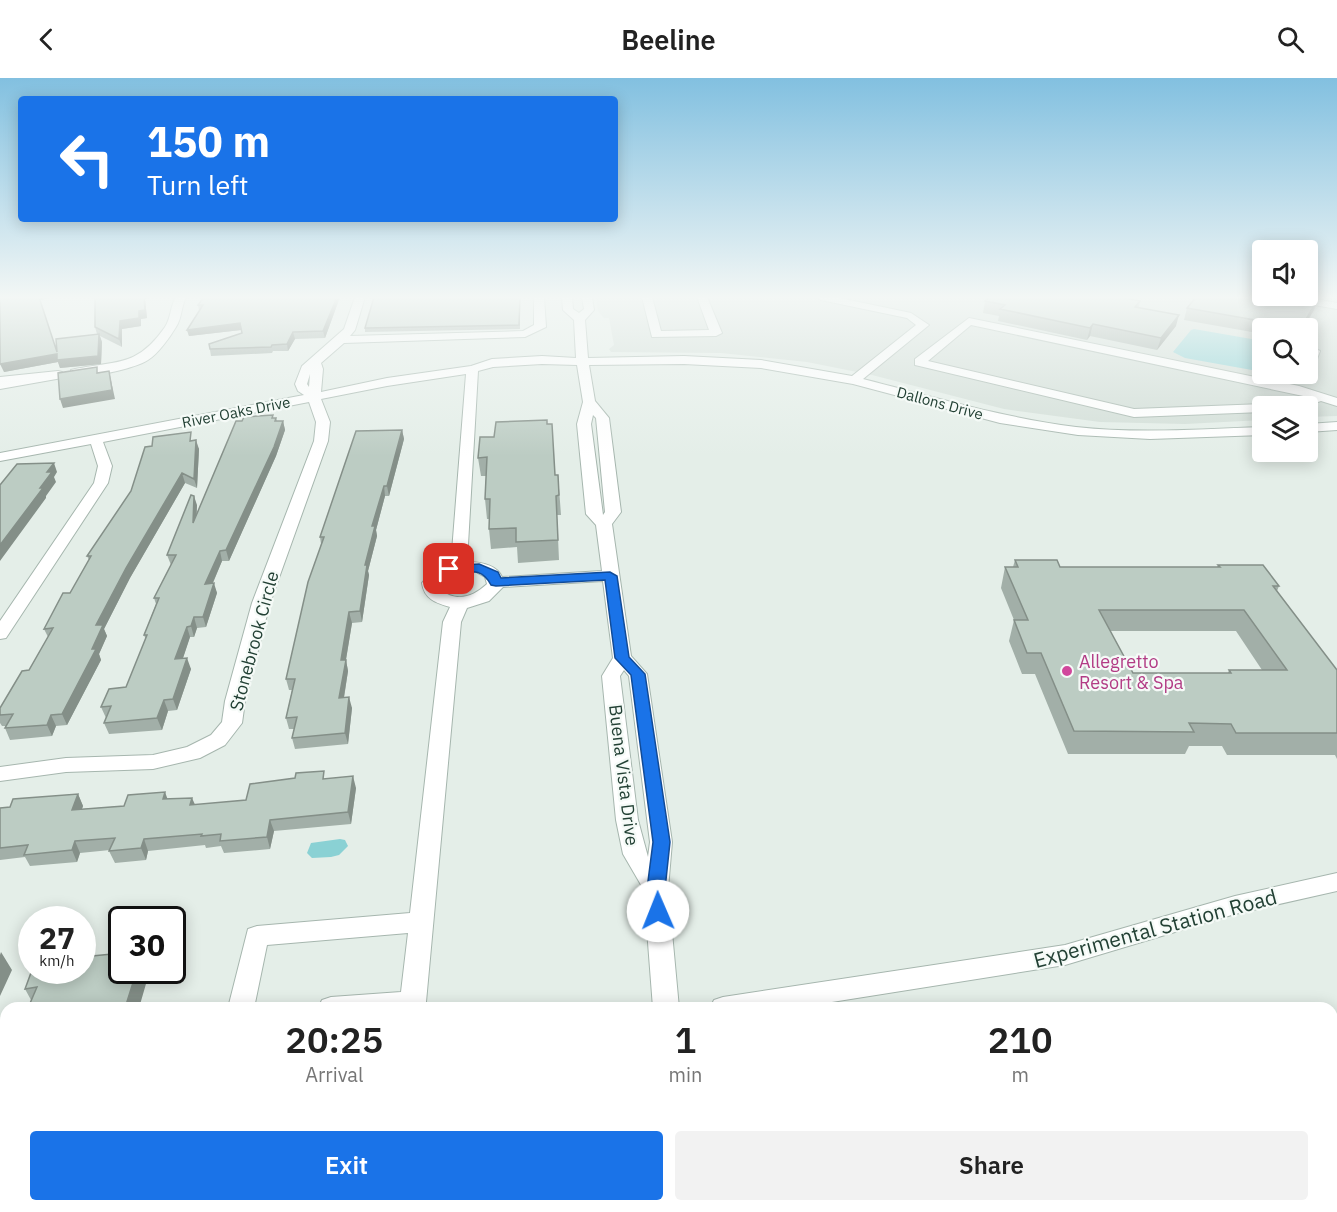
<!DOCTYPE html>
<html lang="en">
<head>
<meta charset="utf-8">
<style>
  body { margin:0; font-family:"IBM Plex Sans",sans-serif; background:#f2f2f2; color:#222; height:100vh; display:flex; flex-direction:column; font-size:22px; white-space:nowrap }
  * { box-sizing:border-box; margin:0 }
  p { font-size:20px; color:#767676 }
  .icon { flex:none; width:33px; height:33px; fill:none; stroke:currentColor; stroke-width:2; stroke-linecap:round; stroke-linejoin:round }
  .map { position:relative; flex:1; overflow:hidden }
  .drawer { position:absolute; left:0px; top:924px; width:1338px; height:210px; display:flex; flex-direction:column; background:#fff; border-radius:18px 18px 0 0; box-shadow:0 3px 15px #0003 }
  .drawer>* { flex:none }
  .banner { position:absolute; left:18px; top:18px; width:600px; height:126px; border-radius:6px; box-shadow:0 3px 15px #0003; background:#1a73e8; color:#fff; overflow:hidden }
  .buttons { position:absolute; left:1252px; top:162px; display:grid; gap:12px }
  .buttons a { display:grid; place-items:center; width:66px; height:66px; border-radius:6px; background:#fff; box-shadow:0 3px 15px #0003; font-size:30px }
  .speed { position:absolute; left:18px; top:828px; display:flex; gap:12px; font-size:30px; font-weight:700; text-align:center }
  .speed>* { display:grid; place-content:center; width:78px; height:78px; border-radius:50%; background:#fff; box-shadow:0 3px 15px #0003; line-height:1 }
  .speed small { font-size:15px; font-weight:400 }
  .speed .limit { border:3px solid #111; border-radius:9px; background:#fff; color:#111 }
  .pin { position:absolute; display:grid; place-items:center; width:51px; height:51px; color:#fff; margin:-26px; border-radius:12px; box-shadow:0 3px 9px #0006 }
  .me { position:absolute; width:66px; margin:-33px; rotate:359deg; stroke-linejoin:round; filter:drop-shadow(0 0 4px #0008) }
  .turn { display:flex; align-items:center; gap:21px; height:126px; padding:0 30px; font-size:27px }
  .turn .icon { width:78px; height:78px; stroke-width:2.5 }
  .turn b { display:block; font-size:42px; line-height:51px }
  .eta { display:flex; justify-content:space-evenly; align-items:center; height:102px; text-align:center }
  .eta b { font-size:36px; font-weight:600; line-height:42px }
  .action { display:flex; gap:12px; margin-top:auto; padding:12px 30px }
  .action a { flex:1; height:69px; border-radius:6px; background:#1a73e8; color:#fff; font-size:24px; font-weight:600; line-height:69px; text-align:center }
  .action a+a { background:#f2f2f2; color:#222 }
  header { display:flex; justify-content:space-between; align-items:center; height:78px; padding:0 30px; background:#fff; font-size:27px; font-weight:600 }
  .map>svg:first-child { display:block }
  .built { fill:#d2ded7; fill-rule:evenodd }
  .water { fill:#8ad1d4 }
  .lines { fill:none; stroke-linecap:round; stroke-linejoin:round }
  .minor-casing { stroke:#a6b6ae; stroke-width:2 }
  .minor { fill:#fff; fill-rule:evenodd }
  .wall { fill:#a2afa8; fill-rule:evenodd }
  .shaded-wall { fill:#848f88 }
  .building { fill:#bcccc3; stroke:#848f88; stroke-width:1.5; fill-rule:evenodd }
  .route { fill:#1a73e8; stroke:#114b97; stroke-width:1.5 }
  .hotel-dot { fill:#d1479c; stroke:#f5faf7; stroke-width:2 }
  .labels { text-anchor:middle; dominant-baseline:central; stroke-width:4.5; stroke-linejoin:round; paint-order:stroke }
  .far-street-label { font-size:15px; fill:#224034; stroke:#f5faf7 }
  .street-label { font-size:18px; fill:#224034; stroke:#f5faf7 }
  .hotel-label { font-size:18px; fill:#b23c85; stroke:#f5faf7; text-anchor:start }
  .near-street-label { font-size:21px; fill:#224034; stroke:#f5faf7 }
</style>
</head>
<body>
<header><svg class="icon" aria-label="back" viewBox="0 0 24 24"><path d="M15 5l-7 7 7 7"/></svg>Beeline<svg class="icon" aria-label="search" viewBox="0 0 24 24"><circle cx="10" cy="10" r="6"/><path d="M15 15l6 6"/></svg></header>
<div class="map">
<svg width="1337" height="1134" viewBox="0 0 1337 1134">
  <rect width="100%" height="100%" fill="#e4eee8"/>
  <path class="built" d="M596 219H1337V338L1308 339V328H1263V342L1185 346 1100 344 1004 331 872 297 807 284 721 275 611 274 609 271 614 267 609 240H604L598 233ZM1263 250H1308V296H1263Z"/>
  <path class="water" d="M1194 251 1263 263V294L1185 280 1173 274 1191 252Z
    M340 761 345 762 348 768 339 777 331 779 312 780 307 775 311 765Z"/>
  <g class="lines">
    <defs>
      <path id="minor" d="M176 219H186C181 229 182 240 176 249 170 259 158 276 148 282 134 291 87 301 71 298V292C114 282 136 291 165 249 171 240 170 229 176 219Z
        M355 219H365L355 252 350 258 523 253 534 247V219H544L546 249 525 259 344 265 321 285 323 291 321 314 387 300 471 288 492 281 542 278 576 280 574 242 563 232 562 219H572L573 231 579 235 584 231 582 219H592L594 232 585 242 588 280 684 278 761 282 852 298 916 247 907 240 821 222 816 219H835L911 235 929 247 863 301C934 319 1004 340 1076 349 1138 356 1201 351 1263 349V357L1150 361 1078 357 1000 345 853 306 761 290 684 286 589 287 595 323 609 340 621 434 612 446 631 578 647 596 672 764 668 811 679 930H653L644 812 623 776 616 742 602 598 613 580 603 503 503 509 489 523 467 530 461 544 426 924 423 930H318L322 922 331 919 401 914 408 855 267 867 254 930H228L248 851 257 848 410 835 443 544 450 529C436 525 424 521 422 505L433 493 451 486 466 296 387 308 321 321 330 344 328 363 270 525 245 623 242 645 225 667 200 680 153 691 66 694 0 703V689L66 680 153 677 187 669 211 657 222 644 225 623 252 525 314 363 316 344 309 324 103 364 112 388 108 405 6 560 0 561V543L94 405 98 388 91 366 0 383V375L304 317 298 313 295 306 302 288 344 251ZM542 286 577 287 583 324 577 346 586 436 596 447 602 493 502 499C496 486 480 484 467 484L478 293 493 289ZM310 296 309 309 307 306ZM593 337 596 340 605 434 603 437 591 346ZM461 494H476L485 499 487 506C473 519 456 525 440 511L439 505 445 500ZM624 592 629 598 650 764 648 779 638 742 620 598Z
        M642 219H652L661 253 709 252 697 219H707L722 255 716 258 652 259Z
        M1281 219H1303L1337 225V231L1286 222Z
        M969 240 1299 308 1337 320V328L1321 323 1306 328H1289L1290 325 1308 319 971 247 928 283 1134 331 1263 326 1268 328H1263V334L1134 339 915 287V281Z
        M1314 270 1320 273 1314 289 1308 293V274Z
        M58 293 62 294V300L0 311V299Z
        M1337 344V352L1308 354V346Z
        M1337 795V813L1235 836 1065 887 794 930H710L714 922 723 919 1065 867 1235 818Z
        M6 1053V1081L0 1082V1054Z
        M675 1128H705L706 1134H676Z"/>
    </defs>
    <use href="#minor" class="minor-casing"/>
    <use href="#minor" class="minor"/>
  </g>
  <path class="wall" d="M0 219H54L40 222 56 273 97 256 95 249V219H150V220L145 221 147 240 141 241V248L122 251V269L100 258 102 264 101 286 60 290 58 284 4 294Z
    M340 219 325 260 295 261 288 273H273L272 275 211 278 209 266 242 255 241 252 189 258 187 252 199 233 198 227Z
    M520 219V251L365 254V250Z
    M985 223H1140L1139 229 1176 248 1157 272 1090 258 1087 262 998 243 999 238 983 235Z
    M1187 230 1314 232 1303 250H1263V256L1184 242Z
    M273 340H276L277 343H283L285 352 276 378 229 483H222L213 505 217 515 206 549 197 550 194 559H190L183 580 191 591 177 632 168 633 162 652 109 656 104 645 106 640 101 629 126 609 146 562 144 557 156 526 154 520 171 487 167 477 197 427 196 437Z
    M547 346 555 397H558L561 437H557L559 482 518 485 517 469 491 471 489 451 490 441H487L485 421 486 398H481L478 380 494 359Z
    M402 352 404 361 389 418H385L376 452 377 458 368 493 369 497 362 544 352 545 346 582 348 593 344 620 352 630 348 666 295 671 292 660 294 651H289L286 640 292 612H289L286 601 321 466 320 459Z
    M193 362 199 371 197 410 185 405 130 500 104 551 107 558 99 576 101 582 67 647 56 648 52 658 10 662 5 650 6 648H2L0 645V630L29 592 48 559 44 551 70 515 89 482 87 478Z
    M1015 482 1060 489H1217L1218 487 1279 508 1277 513 1337 592V681L1335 677H1227L1222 668H1189L1185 676H1068L1035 596H1022L1009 563 1014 542 1001 510 1005 489H1013ZM1110 553H1236L1262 592H1229L1228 595H1133Z
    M326 701 356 710 351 746 274 753 270 771 224 775 221 768 206 770 205 767 148 773 146 782 115 785 109 773 110 772 80 775 77 784 30 788 25 779 0 782V730L10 729 78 716 83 728 82 731 124 728 167 721 195 727 246 722Z
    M92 878 31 922 25 911Z
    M852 1128H1100L851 1133Z"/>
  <path class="shaded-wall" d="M39 219H54L40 222 59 282 99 256 102 264 101 286 60 290 58 284 4 294 0 286Z
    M144 219H150V220L145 221 147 240 141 241V248L122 251V269L119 261 120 243 139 233Z
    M337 219H340L325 260 323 253Z
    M1318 220 1314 232 1303 250H1301Z
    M1179 237 1176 248 1157 272 1161 260Z
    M240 245 241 252 189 258 187 252Z
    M1093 246 1090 258 1087 262 1090 250Z
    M293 254 295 261 288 273 287 266Z
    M109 293 115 321 63 330 60 321Z
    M283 343 285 352 276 378 229 483 226 472Z
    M402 352 404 361 389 418 387 408Z
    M196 362 199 371 197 410 194 401Z
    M54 385 57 394 54 399 56 404 46 418V420L0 483V467L40 410 47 394Z
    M182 395 185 405 130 500 104 551 107 558 99 576 101 582 67 647 62 636 92 571 96 547 126 490Z
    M384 408 385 418 376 452 377 458 368 493 369 497 362 544 360 533 365 487 372 448Z
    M194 418 197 427 196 455 193 445Z
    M220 473 222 483 208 516 205 506Z
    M214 505 217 515 206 549 203 539Z
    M349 534 352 545 344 593 341 582Z
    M194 539 197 550 194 559 191 548Z
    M187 549 190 559 179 592 175 581Z
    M187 580 191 591 177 632 173 621Z
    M346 582 348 593 342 631 339 620Z
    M349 619 352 630 348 666 345 655Z
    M164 622 168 633 162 652 157 640Z
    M51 637 56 648 52 658 47 647Z
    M353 698 356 710 351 746 348 734Z
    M165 714 169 725 163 721Z
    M78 716 83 728 77 744 72 732Z
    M192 720 197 731 190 727Z
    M270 742 274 753 270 771 267 759Z
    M144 761 148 773 146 782 141 770Z
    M75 763 80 775 77 784 72 772Z
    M84 863 93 880 82 888V867Z
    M1 874 12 892 0 918V877Z
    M137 892H150L139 930H125Z"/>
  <path class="building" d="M0 219H39L57 274 56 261 99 256 98 278 57 282V276L0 286Z
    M95 219H144L145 232 139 233V240L120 243 119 261 95 249Z
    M204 219H337L323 253 293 254 287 266 272 267 271 269 210 271 209 266 242 255 240 245 187 252 203 227H198Z
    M374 219H520L519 247 365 250Z
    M990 219H1120L1140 223 1135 229 1179 237 1161 260 1093 246 1090 250 1000 231 1005 227 985 223Z
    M1196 219H1311L1318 220 1301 250 1187 230Z
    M97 289V295L109 293 112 312 60 321 58 295Z
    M273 337 272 340H276L275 343H283L274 369 226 472 220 473 205 506 214 505 203 539H194L191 548 187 549 175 581 187 580 173 621 164 622 157 640 104 645 111 628 101 629 109 611 126 609 147 557H144L159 520H154L176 477H167L191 417 194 418 193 445 236 343H242L244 339Z
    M547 342V346H552L555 397H558L559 417 556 418 558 462 516 464V450L489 451 490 421H485L487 379 478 380 480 359H494L496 344Z
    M402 352 387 408H384L372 448H375L365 487H367L360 533 349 534 341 582H346L339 620 349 619 345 655 292 660 297 639 286 640 295 601H286L308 504 324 459H320L356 353Z
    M191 354 190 363 196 362 194 401 182 395 126 490 96 547H103L92 571H96L62 636 51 637 47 647 5 650 13 636 0 637V630L22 593 29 592 53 550 44 551 63 515H70L91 478H87L131 413 145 369 152 368 153 359Z
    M54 385 47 394H52L40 410H43L0 467V407L17 386Z
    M1015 482H1057L1060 489H1220L1218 487H1263L1279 508H1273L1337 592V655H1236L1231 646 1189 645 1194 654 1074 653 1041 575H1027L1014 542H1028L1005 489H1018ZM1099 532H1244L1287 592H1229L1231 595H1133Z
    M324 693 323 701 353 698 348 734 270 742 267 759 220 763 221 756 201 758 202 756 144 761 141 770 109 773 115 760 75 763 72 772 24 777 28 767 0 770V730L10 729 13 721 78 716 72 732 124 728 128 717 165 714 163 721 192 720 190 727 246 722 250 706 295 700 296 695Z
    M122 875V892H137L125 930H28L37 909 25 911 32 892H82V879Z
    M857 1128H1100L1102 1134H838L858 1132Z"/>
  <linearGradient id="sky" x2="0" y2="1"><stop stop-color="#82c0e0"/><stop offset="0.58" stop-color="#f3f7f5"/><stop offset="1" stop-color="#f3f7f5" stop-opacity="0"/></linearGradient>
  <rect width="1337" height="378" fill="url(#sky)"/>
  <path class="route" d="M479 486 498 494 501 500 610 494 617 498 629 579 645 596 670 764 665 811 667 833 664 838 658 841 651 838 649 833 647 811 653 764 631 597 615 580 605 502 496 508 491 507C477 480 458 505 442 491L449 488Z"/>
  <circle class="hotel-dot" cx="1067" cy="593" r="6"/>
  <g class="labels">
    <g class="far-street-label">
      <text transform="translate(940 325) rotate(15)">Dallons Drive</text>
      <text transform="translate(236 334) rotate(-11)">River Oaks Drive</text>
    </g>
    <g class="street-label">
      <text transform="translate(254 563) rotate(-75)">Stonebrook Circle</text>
      <text transform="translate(624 697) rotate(83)">Buena Vista Drive</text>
    </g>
    <g class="hotel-label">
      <text x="1079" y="583">Allegretto<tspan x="1079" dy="21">Resort &amp; Spa</tspan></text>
    </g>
    <g class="near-street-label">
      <text transform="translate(1155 850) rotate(-15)">Experimental Station Road</text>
    </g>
  </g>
</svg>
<div class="buttons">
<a><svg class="icon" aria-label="sound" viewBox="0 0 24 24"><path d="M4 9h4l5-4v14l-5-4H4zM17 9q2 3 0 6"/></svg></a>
<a><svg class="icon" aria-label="search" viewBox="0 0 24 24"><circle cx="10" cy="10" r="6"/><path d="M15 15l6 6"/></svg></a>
<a><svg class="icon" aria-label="layers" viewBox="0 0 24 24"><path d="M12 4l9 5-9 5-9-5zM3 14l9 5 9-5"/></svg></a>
</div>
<div class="speed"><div>27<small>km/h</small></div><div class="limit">30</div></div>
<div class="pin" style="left:449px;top:491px;background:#d93025"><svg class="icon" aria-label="arrive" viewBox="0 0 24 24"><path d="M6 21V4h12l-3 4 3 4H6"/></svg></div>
<svg class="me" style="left:658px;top:833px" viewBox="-20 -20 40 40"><circle r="19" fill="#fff"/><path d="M0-13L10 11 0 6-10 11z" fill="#1a73e8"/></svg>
<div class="banner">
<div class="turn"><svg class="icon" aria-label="left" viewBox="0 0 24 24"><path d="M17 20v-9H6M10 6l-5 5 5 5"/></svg><div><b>150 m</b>Turn left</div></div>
</div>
<section class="drawer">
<div class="eta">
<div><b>20:25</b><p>Arrival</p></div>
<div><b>1</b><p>min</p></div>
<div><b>210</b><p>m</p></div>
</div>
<div class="action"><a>Exit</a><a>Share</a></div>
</section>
</div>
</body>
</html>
